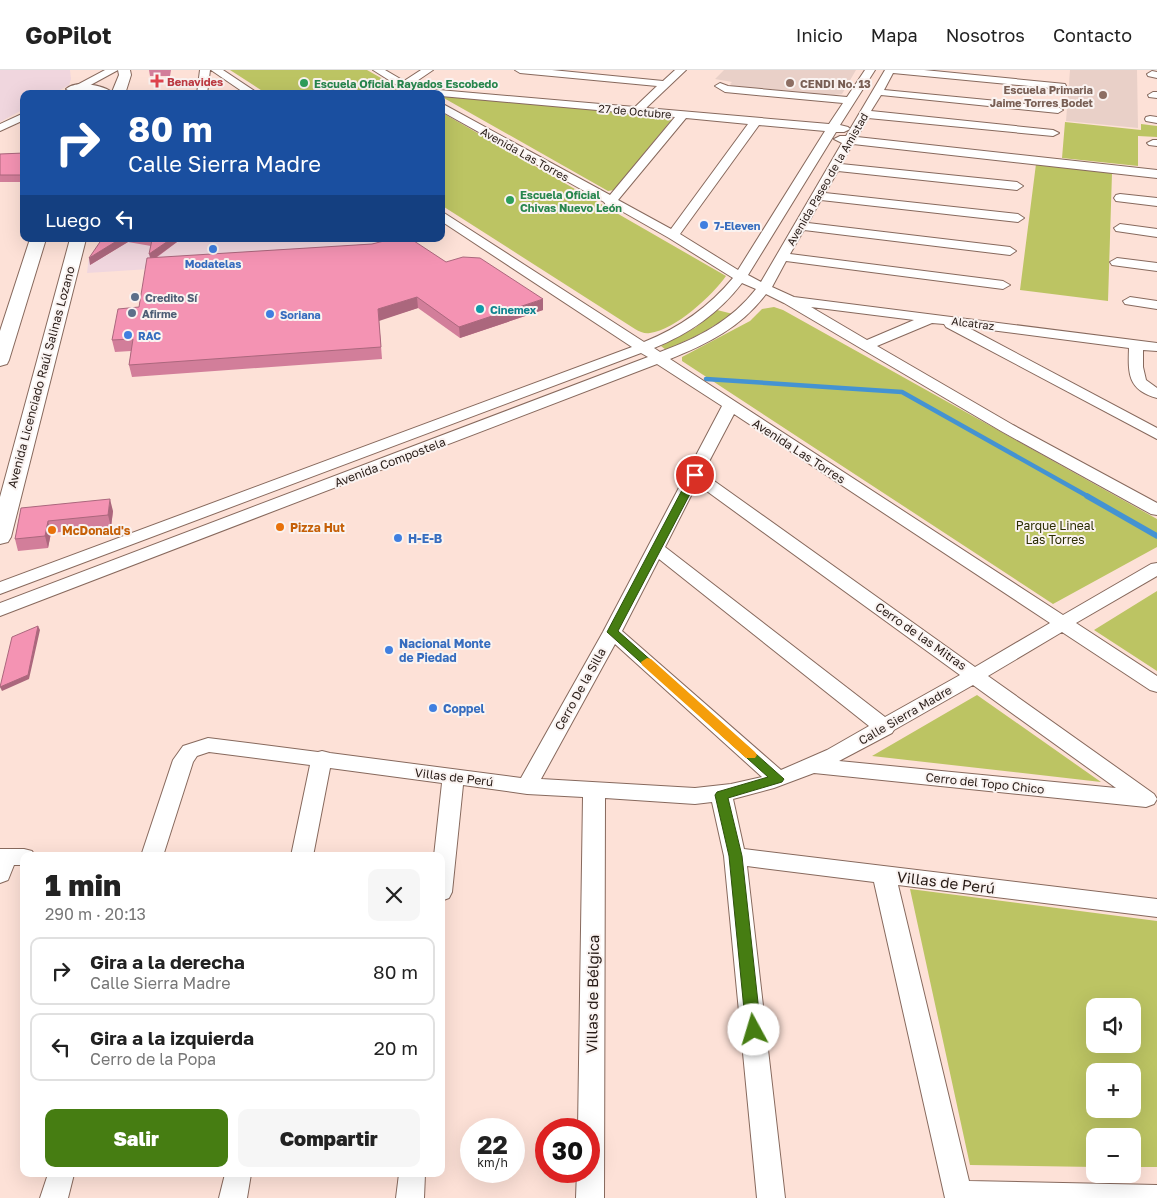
<!DOCTYPE html>
<html lang="es">
<head>
<meta charset="utf-8">
<style>
  body { margin:0; font-family:"Golos Text",sans-serif; background:#f6f6f6; color:#222; height:100vh; display:flex; flex-direction:column; font-size:19px; white-space:nowrap }
  * { box-sizing:border-box; margin:0 }
  p { font-size:16px; color:#767676 }
  .icon { flex:none; width:28px; height:28px; fill:none; stroke:currentColor; stroke-width:2; stroke-linecap:round; stroke-linejoin:round }
  .map { position:relative; flex:1; overflow:hidden }
  .drawer { position:absolute; left:20px; top:782px; width:425px; height:325px; display:flex; flex-direction:column; background:#fff; border-radius:10px; box-shadow:0 5px 20px #0002 }
  .drawer>* { flex:none }
  .banner { position:absolute; left:20px; top:20px; width:425px; height:152px; border-radius:10px; box-shadow:0 5px 20px #0002; background:#1a4fa0; color:#fff; overflow:hidden }
  .tools { position:absolute; left:1086px; top:928px; display:grid; gap:10px }
  .tools a { display:grid; place-items:center; width:55px; height:55px; border-radius:10px; background:#fff; box-shadow:0 5px 20px #0002; font-size:25px }
  .speed { position:absolute; left:460px; top:1048px; display:flex; gap:10px; font-size:25px; font-weight:700; text-align:center }
  .speed>* { display:grid; place-content:center; width:65px; height:65px; border-radius:50%; background:#fff; box-shadow:0 5px 20px #0002; line-height:1 }
  .speed small { font-size:12px; font-weight:400 }
  .speed .limit { border:8px solid #d22; background:#fff; color:#111 }
  .pin { position:absolute; display:grid; place-items:center; width:42px; height:42px; color:#fff; margin:-21px; border:2px solid #fff; border-radius:50%; box-shadow:0 1px 5px #0007 }
  .me { position:absolute; width:55px; margin:-28px; rotate:354deg; stroke-linejoin:round; filter:drop-shadow(0 0 4px #0008) }
  .turn { display:flex; align-items:center; gap:18px; height:105px; padding:0 25px; font-size:22px }
  .turn .icon { width:65px; height:65px; stroke-width:2.5 }
  .turn b { display:block; font-size:35px; line-height:42px }
  .then { display:flex; align-items:center; height:48px; padding:0 25px; background:#0003; gap:10px; font-size:19px }
  .round { display:grid; place-items:center; flex:none; width:52px; height:52px; border-radius:10px; background:#f6f6f6 }
  .summary { display:flex; align-items:center; justify-content:space-between; height:85px; padding:0 25px }
  h1 { font-size:30px; font-weight:800; line-height:38px }
  .button { display:flex; gap:10px; margin-top:auto; padding:10px 25px }
  .button a { flex:1; height:58px; border-radius:10px; background:#467d12; color:#fff; font-size:20px; font-weight:800; line-height:58px; text-align:center }
  .button a+a { background:#f6f6f6; color:#222 }
  ul { padding:0; list-style:none }
  li { display:flex; align-items:center; gap:15px; height:68px; margin:0 10px 8px; padding:0 15px; border:2px solid #e0e0e0; border-radius:10px }
  li div { flex:1 }
  li b { display:block; font-size:19px }
  li em { font-style:normal }
  header { display:flex; align-items:center; gap:30px; box-sizing:border-box; height:70px; padding:0 25px; background:#fff; border-bottom:1px solid #e0e0e0 }
  header strong { font-size:24px }
  nav { display:flex; gap:28px; margin-inline-start:auto; font-size:18px }
  .map>svg:first-child { display:block }
  .commercial { fill:#f0d6de }
  .education { fill:#e9d0c8 }
  .green { fill:#bcc463; fill-rule:evenodd }
  .lines { fill:none; stroke-linecap:round; stroke-linejoin:round }
  .stream-far1 { stroke:#4493d2; stroke-width:4.5 }
  .stream { stroke:#4493d2; stroke-width:5.5 }
  .minor-casing { stroke:#87695d; stroke-width:2 }
  .major-casing { stroke:#87695d; stroke-width:2 }
  .minor { fill:#fff; fill-rule:evenodd }
  .major { fill:#fff; fill-rule:evenodd }
  .wall { fill:#d27e9a }
  .shaded-wall { fill:#ab677d }
  .building { fill:#f493b3; stroke:#ab677d }
  .route { fill:#467d12; stroke:#2e510c }
  .slow { fill:#f59e0b }
  .health-dot { fill:#e0444e; stroke:#faf3f1; stroke-width:2 }
  .leisure-dot { fill:#2e9e5b; stroke:#faf3f1; stroke-width:2 }
  .education-dot { fill:#8d6e63; stroke:#faf3f1; stroke-width:2 }
  .shop-dot { fill:#3f7fe0; stroke:#faf3f1; stroke-width:2 }
  .service-dot { fill:#5c6f8a; stroke:#faf3f1; stroke-width:2 }
  .culture-dot { fill:#0f9aa8; stroke:#faf3f1; stroke-width:2 }
  .food-dot { fill:#e8710a; stroke:#faf3f1; stroke-width:2 }
  .labels { text-anchor:middle; dominant-baseline:central; stroke-width:4; stroke-linejoin:round; paint-order:stroke }
  .far-health-label { font-size:11px; font-weight:bold; fill:#be3a42; stroke:#faf3f1; text-anchor:start }
  .far-leisure-label { font-size:11px; font-weight:bold; fill:#27864d; stroke:#faf3f1; text-anchor:start }
  .far-education-label { font-size:11px; font-weight:bold; fill:#785e54; stroke:#faf3f1; text-anchor:start }
  .far-street-label { font-size:11px; fill:#271b16; stroke:#faf3f1 }
  .far-shop-label { font-size:11px; font-weight:bold; fill:#366cbe; stroke:#faf3f1; text-anchor:start }
  .far-service-label { font-size:11px; font-weight:bold; fill:#4e5e75; stroke:#faf3f1; text-anchor:start }
  .far-culture-label { font-size:11px; font-weight:bold; fill:#0d838f; stroke:#faf3f1; text-anchor:start }
  .street-label { font-size:12px; fill:#271b16; stroke:#faf3f1 }
  .park-label { font-size:12px; fill:#2b2d02; stroke:#faf3f1 }
  .food-label { font-size:12px; font-weight:bold; fill:#c56008; stroke:#faf3f1; text-anchor:start }
  .shop-label { font-size:12px; font-weight:bold; fill:#366cbe; stroke:#faf3f1; text-anchor:start }
  .near-street-label { font-size:15px; fill:#271b16; stroke:#faf3f1 }
</style>
</head>
<body>
<header>
<strong>GoPilot</strong>
<nav><a>Inicio</a><a>Mapa</a><a>Nosotros</a><a>Contacto</a></nav>
</header>
<div class="map">
<svg width="1157" height="1128" viewBox="0 0 1157 1128">
  <rect width="100%" height="100%" fill="#fde1d7"/>
  <path class="commercial" d="M0 0H70L71 9 69 15 53 24H24V39L0 52Z
    M132 169H430L373 185 87 203 89 187 106 186Z"/>
  <path class="education" d="M724 0H856L842 24 834 25 733 16 730 14 732 12 715 9Z
    M1070 0H1137L1138 58 1066 51Z"/>
  <path class="green" d="M230 0H367L409 24H267Z
    M447 25 667 47 672 49 614 120 608 121 442 27Z
    M441 42 726 206C713 225 675 260 650 263 645 264 640 262 635 259L441 135Z
    M1065 52 1141 60V54L1157 56V67L1138 66V96L1062 88Z
    M1036 94 1112 103 1108 231 1020 220Z
    M774 237 783 240 1157 449V477L1053 534 682 291V287L750 251 762 239Z
    M717 240 733 244 702 263 666 280 661 276 695 258Z
    M1157 521V601L1094 560Z
    M977 625 1101 712 872 686Z
    M910 819 1157 851V1097H1133L1132 1066H1095V1097L970 1095ZM1095 936H1132V974H1095ZM1095 1001H1132V1039H1095Z"/>
  <g class="lines">
    <path class="stream-far1" d="M706 309 902 322 1089 427"/>
    <path class="stream" d="M1087 426 1157 466"/>
    <defs>
      <path id="minor" d="M105 0H118L74 24H60Z
        M200 0H210L207 24H197Z
        M211 0H223L259 24H246Z
        M373 0H385L404 11 421 0H433L411 15 416 18 635 37 657 16 520 3 515 0H552L663 11 675 0H686L646 38 829 54 843 33 725 22 715 16 720 13 728 16 847 27 865 0H875L840 55 848 57 850 59 844 62H836L748 205 761 212 842 73 834 69 840 66H846L885 0H924L1065 14 1066 16 1065 18 1061 19 893 3 884 20 1058 37 1063 40 1058 43 881 25 871 41 1053 60 1059 63 1053 66 868 48 857 67 1157 100V108L853 74 841 94 1017 112 1023 116 1017 120 838 101 825 123 1018 144 1024 148 1018 152 821 130 808 153 1010 177 1016 181 1010 185 804 160 790 184 1003 211 1010 215 1003 219 786 191 772 217 794 227 1157 273V281L1143 280V297L1146 310 1157 318V328C1128 320 1128 304 1129 278L967 257 1157 358V369L946 257 944 254 932 253 877 276 1013 355 1157 433V445L1151 444 1001 361 784 233 766 224C741 257 708 274 670 289L1063 545 1151 494 1157 493V506L1076 553 1157 606V622L1150 620 1062 562 988 606 1154 724 1157 729 1154 734 1146 737 814 703 774 718 733 729 744 779 1157 829V847L898 815 969 1111 1157 1115V1128H945L874 812 747 796 785 1128H757L724 786 712 732 695 734 605 728 604 1128H576L577 1101H589V1059H578L583 727 527 724 463 715 452 822 449 828 441 831V786H434L442 713 330 698 313 786H291L310 695 209 682 197 686 193 692 163 786H141L173 690 183 676 208 668 318 682 322 681 330 683 521 708 603 562 722 336 657 294 0 546V533L648 287 641 283 0 524V512L632 277 441 151V141L644 272C679 258 709 237 733 208L669 168 611 135H606L604 132 441 41V33L610 125 675 47 441 26V24H411ZM686 48 748 54 671 159 618 130ZM759 55 825 61 738 200 680 164ZM742 213 756 219C731 251 698 268 660 282L654 278C689 264 719 243 742 213ZM811 237 914 250 867 270ZM734 344 1050 553 975 597 703 403ZM697 414 960 605 885 647 665 477ZM659 489 869 656 827 680 781 700 622 561ZM615 574 762 707 731 714 695 718 541 709ZM973 615 1116 718 839 691 892 663 894 660Z
        M1152 1 1157 2V8L1148 6 1147 4Z
        M1153 22H1157V28L1149 27 1148 25Z
        M24 43V50L0 61V54Z
        M1150 46 1157 47V53L1146 51 1145 49 1146 47Z
        M1153 70H1157V76L1149 75 1147 73Z
        M1120 124 1157 128V136L1116 131 1114 128 1116 125Z
        M1120 154 1157 159V167L1116 161 1114 158Z
        M1117 188 1157 193V201L1112 195 1110 192Z
        M1130 227 1157 231V239L1125 234 1123 231Z
        M0 779H24L32 781 35 786H24V795H14L8 810 0 813Z
        M48 1104H74L68 1128H40Z
        M225 1104H251L247 1128H219Z
        M399 1104H425L424 1128H396Z"/>
      <path id="major" d="M118 0H130L131 5 125 24 73 23 66 19C75 10 103 15 112 22L119 5Z
        M30 169H46L9 290 7 294 0 296V261Z
        M70 169H86L11 467 8 472 0 474V427Z"/>
    </defs>
    <use href="#minor" class="minor-casing"/>
    <use href="#major" class="major-casing"/>
    <use href="#minor" class="minor"/>
    <use href="#major" class="major"/>
  </g>
  <path class="wall" d="M149 0H171L170 6H150Z
    M24 83V112H0V84Z
    M102 169H181L156 188 372 174 399 171 446 192 543 240 460 268 418 238 379 250 382 289 132 307 129 295 131 281 115 282 112 270 139 237 150 188 151 176 128 172 90 195Z
    M21 438 113 441 111 457 51 463 48 478 18 481 15 469Z"/>
  <path class="shaded-wall" d="M120 169H127L128 172 90 195 89 188Z
    M171 169H181L151 191 149 184Z
    M417 227 418 238 379 251 378 239Z
    M543 229V240L460 268 459 257Z
    M110 429 113 441 111 457 108 445Z
    M48 451 51 463 48 478 45 466Z
    M38 556 40 560 29 609 2 621 0 617Z"/>
  <path class="building" d="M24 83V105H0V84Z
    M102 169H120L89 188Z
    M148 169H171L149 184 152 170Z
    M392 169H396L399 171 405 169H411L446 192 463 187 480 188 543 229 459 257 417 227 378 239 381 277 129 295 133 269 112 270 118 239 139 237 147 188 372 174Z
    M110 429 108 445 48 451 45 466 15 469 21 438Z
    M38 556 28 605 0 617 12 567Z"/>
  <path class="route" d="M695 402 700 405 618 561 784 709 782 712 728 728 742 786 761 960 759 964 754 966 748 964 746 960 729 786 715 725 717 722 768 707 607 562 690 405Z"/>
  <path class="slow" d="M647 588 651 589 755 682 757 685 755 688H746L642 595 641 592Z"/>
  <path class="health-dot" d="M154.5 3.5h5v5h5v5h-5v5h-5v-5h-5v-5h5z"/>
  <g class="leisure-dot">
    <circle cx="304" cy="13" r="5"/>
    <circle cx="510" cy="130" r="5"/>
  </g>
  <g class="education-dot">
    <circle cx="790" cy="13" r="5"/>
    <circle cx="1103" cy="25" r="5"/>
  </g>
  <g class="shop-dot">
    <circle cx="704" cy="155" r="5"/>
    <circle cx="213" cy="179" r="5"/>
    <circle cx="270" cy="244" r="5"/>
    <circle cx="128" cy="265" r="5"/>
    <circle cx="398" cy="468" r="5"/>
    <circle cx="389" cy="580" r="5"/>
    <circle cx="433" cy="638" r="5"/>
  </g>
  <g class="service-dot">
    <circle cx="135" cy="227" r="5"/>
    <circle cx="132" cy="243" r="5"/>
  </g>
  <circle class="culture-dot" cx="480" cy="239" r="5"/>
  <g class="food-dot">
    <circle cx="280" cy="457" r="5"/>
    <circle cx="52" cy="460" r="5"/>
  </g>
  <g class="labels">
    <g class="far-health-label">
      <text x="167" y="11">Benavides</text>
    </g>
    <g class="far-leisure-label">
      <text x="314" y="13">Escuela Oficial Rayados Escobedo</text>
      <text x="520" y="124">Escuela Oficial<tspan x="520" dy="13">Chivas Nuevo León</tspan></text>
    </g>
    <g class="far-education-label">
      <text x="800" y="13">CENDI No. 13</text>
      <text x="1093" y="19" text-anchor="end">Escuela Primaria<tspan x="1093" dy="13">Jaime Torres Bodet</tspan></text>
    </g>
    <g class="far-street-label">
      <text transform="translate(635 41) rotate(5)">27 de Octubre</text>
      <text transform="translate(525 84) rotate(29)">Avenida Las Torres</text>
      <text transform="translate(827 109) rotate(-60)">Avenida Paseo de la Amistad</text>
      <text transform="translate(973 253) rotate(7)">Alcatraz</text>
    </g>
    <g class="far-shop-label">
      <text x="714" y="155">7-Eleven</text>
      <text x="213" y="193" text-anchor="middle">Modatelas</text>
      <text x="280" y="244">Soriana</text>
      <text x="138" y="265">RAC</text>
    </g>
    <g class="far-service-label">
      <text x="145" y="227">Credito Sí</text>
      <text x="142" y="243">Afirme</text>
    </g>
    <g class="far-culture-label">
      <text x="490" y="239">Cinemex</text>
    </g>
    <g class="street-label">
      <text transform="translate(41 307) rotate(-75)">Avenida Licenciado Raúl Salinas Lozano</text>
      <text transform="translate(799 381) rotate(33)">Avenida Las Torres</text>
      <text transform="translate(390 392) rotate(-21)">Avenida Compostela</text>
      <text transform="translate(921 566) rotate(35)">Cerro de las Mitras</text>
      <text transform="translate(580 619) rotate(-61)">Cerro De la Silla</text>
      <text transform="translate(905 645) rotate(-30)">Calle Sierra Madre</text>
      <text transform="translate(454 707) rotate(7)">Villas de Perú</text>
      <text transform="translate(985 713) rotate(6)">Cerro del Topo Chico</text>
    </g>
    <g class="park-label">
      <text x="1055" y="455">Parque Lineal<tspan x="1055" dy="14">Las Torres</tspan></text>
    </g>
    <g class="food-label">
      <text x="290" y="457">Pizza Hut</text>
      <text x="62" y="460">McDonald's</text>
    </g>
    <g class="shop-label">
      <text x="408" y="468">H-E-B</text>
      <text x="399" y="573">Nacional Monte<tspan x="399" dy="14">de Piedad</tspan></text>
      <text x="443" y="638">Coppel</text>
    </g>
    <g class="near-street-label">
      <text transform="translate(946 812) rotate(7)">Villas de Perú</text>
      <text transform="translate(592 924) rotate(-89)">Villas de Bélgica</text>
    </g>
  </g>
</svg>
<div class="tools">
<a><svg class="icon" aria-label="sound" viewBox="0 0 24 24"><path d="M4 9h4l5-4v14l-5-4H4zM17 9q2 3 0 6"/></svg></a>
<a>+</a>
<a>−</a>
</div>
<div class="speed"><div>22<small>km/h</small></div><div class="limit">30</div></div>
<div class="pin" style="left:695px;top:405px;background:#d93025"><svg class="icon" aria-label="arrive" viewBox="0 0 24 24"><path d="M6 21V4h12l-3 4 3 4H6"/></svg></div>
<svg class="me" style="left:754px;top:960px" viewBox="-20 -20 40 40"><circle r="19" fill="#fff"/><path d="M0-13L10 11 0 6-10 11z" fill="#467d12"/></svg>
<div class="banner">
<div class="turn"><svg class="icon" aria-label="right" viewBox="0 0 24 24"><path d="M7 20v-9h11M14 6l5 5-5 5"/></svg><div><b>80 m</b>Calle Sierra Madre</div></div>
<div class="then">Luego<svg class="icon" aria-label="left" viewBox="0 0 24 24"><path d="M17 20v-9H6M10 6l-5 5 5 5"/></svg></div>
</div>
<section class="drawer">
<div class="summary"><div><h1>1 min</h1><p>290 m · 20:13</p></div><a class="round"><svg class="icon" aria-label="close" viewBox="0 0 24 24"><path d="M6 6l12 12M18 6L6 18"/></svg></a></div>
<ul>
<li><svg class="icon" aria-label="right" viewBox="0 0 24 24"><path d="M7 20v-9h11M14 6l5 5-5 5"/></svg><div><b>Gira a la derecha</b><p>Calle Sierra Madre</p></div><em>80 m</em></li>
<li><svg class="icon" aria-label="left" viewBox="0 0 24 24"><path d="M17 20v-9H6M10 6l-5 5 5 5"/></svg><div><b>Gira a la izquierda</b><p>Cerro de la Popa</p></div><em>20 m</em></li>
</ul>
<div class="button"><a>Salir</a><a>Compartir</a></div>
</section>
</div>
</body>
</html>
